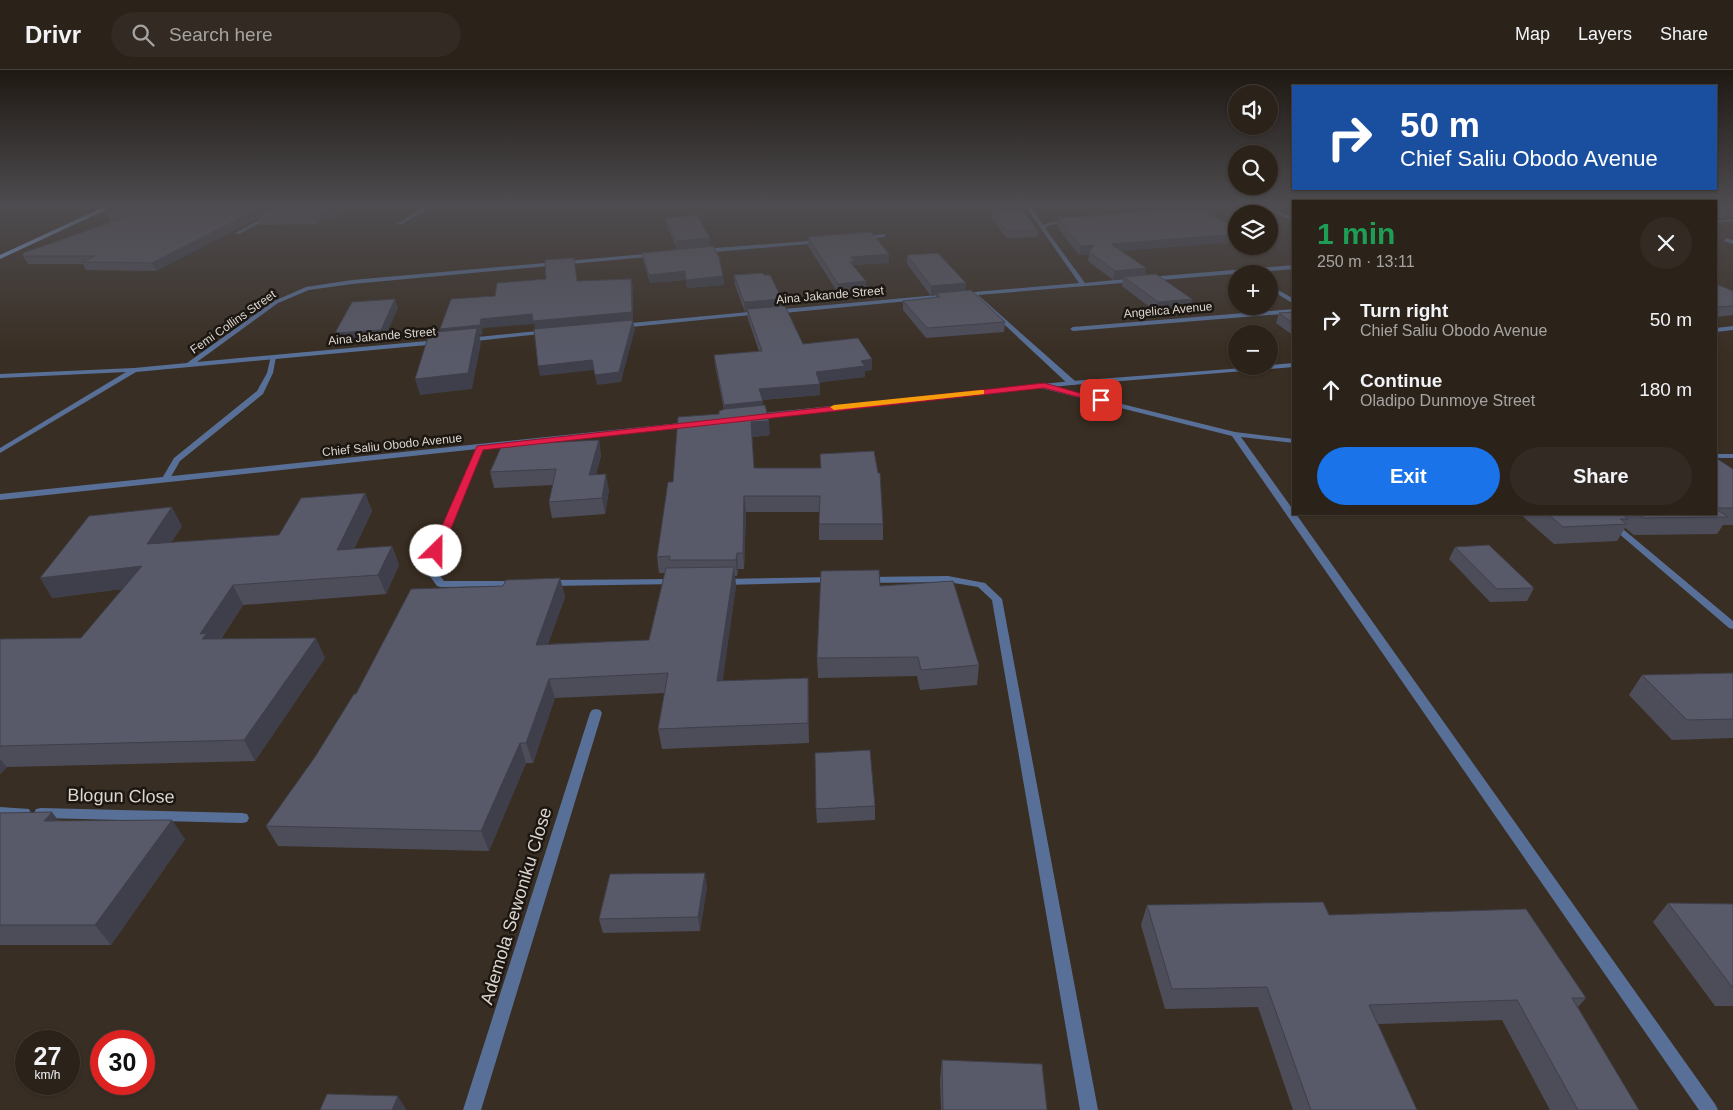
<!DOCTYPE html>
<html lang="en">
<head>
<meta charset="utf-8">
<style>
  body { margin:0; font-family:Helvetica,sans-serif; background:#332a23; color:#f1f3f6; height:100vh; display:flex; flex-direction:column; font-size:19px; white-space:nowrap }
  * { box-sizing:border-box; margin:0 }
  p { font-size:16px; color:#a6a4a2 }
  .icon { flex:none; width:28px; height:28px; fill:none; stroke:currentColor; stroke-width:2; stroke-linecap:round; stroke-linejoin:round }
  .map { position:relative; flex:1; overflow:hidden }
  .sheet { position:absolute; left:1292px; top:130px; width:425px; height:315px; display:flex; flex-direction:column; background:#2b221a; border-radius:0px; box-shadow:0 1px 4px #0004,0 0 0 1px #473f39 }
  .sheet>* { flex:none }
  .guide { position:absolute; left:1292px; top:15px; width:425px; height:105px; border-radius:0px; box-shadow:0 1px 4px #0004,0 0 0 1px #473f39; background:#1a4fa0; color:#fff; overflow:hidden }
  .fabs { position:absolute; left:1228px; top:15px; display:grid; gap:10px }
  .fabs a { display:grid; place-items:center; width:50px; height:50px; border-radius:50%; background:#2b221a; box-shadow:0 1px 4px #0004,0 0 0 1px #473f39; font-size:25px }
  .speed { position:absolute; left:15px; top:960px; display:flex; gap:10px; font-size:25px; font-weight:700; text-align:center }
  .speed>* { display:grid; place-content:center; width:65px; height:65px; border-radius:50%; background:#2b221a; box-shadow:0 1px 4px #0004,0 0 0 1px #473f39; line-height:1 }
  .speed small { font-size:12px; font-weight:400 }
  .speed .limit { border:8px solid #d22; background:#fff; color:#111 }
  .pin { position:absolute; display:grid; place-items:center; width:42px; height:42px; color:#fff; margin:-21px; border-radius:10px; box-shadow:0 2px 8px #0006 }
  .me { position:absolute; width:55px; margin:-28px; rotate:23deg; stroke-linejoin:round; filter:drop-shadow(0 0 4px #0008) }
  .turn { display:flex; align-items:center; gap:18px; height:105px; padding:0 25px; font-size:22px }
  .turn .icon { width:65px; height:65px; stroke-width:2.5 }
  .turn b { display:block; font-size:35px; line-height:42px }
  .round { display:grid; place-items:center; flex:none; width:52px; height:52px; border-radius:26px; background:#332a23 }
  .head { display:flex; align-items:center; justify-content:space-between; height:85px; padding:0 25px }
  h1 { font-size:30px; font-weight:800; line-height:38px; color:#1e9e55 }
  .action { display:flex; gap:10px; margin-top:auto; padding:10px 25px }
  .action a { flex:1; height:58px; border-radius:30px; background:#1a73e8; color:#fff; font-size:20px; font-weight:800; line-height:58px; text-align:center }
  .action a+a { background:#332a23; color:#f1f3f6 }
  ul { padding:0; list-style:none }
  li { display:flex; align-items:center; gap:15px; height:70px; padding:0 25px }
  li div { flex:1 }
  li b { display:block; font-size:19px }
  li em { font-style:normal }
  header { display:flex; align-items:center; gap:30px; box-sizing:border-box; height:70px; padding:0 25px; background:#2b221a; border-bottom:1px solid #473f39 }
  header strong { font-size:24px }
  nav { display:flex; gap:28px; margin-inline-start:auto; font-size:18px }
  .search { width:350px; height:45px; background:#332a23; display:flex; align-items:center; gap:12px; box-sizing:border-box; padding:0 18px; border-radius:28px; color:#a6a4a2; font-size:19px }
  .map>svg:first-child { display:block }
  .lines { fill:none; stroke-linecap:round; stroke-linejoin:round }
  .service { fill:#587098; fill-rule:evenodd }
  .minor { fill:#587098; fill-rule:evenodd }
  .tertiary { fill:#587098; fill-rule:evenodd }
  .primary { fill:#87aff0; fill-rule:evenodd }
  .wall { fill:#4d4d5a }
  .shaded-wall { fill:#3e3f4a }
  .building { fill:#595a69; stroke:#3e3f4a }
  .route { fill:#e11d48; stroke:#92132f }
  .slow { fill:#f59e0b }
  .labels { text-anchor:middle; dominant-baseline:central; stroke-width:5; stroke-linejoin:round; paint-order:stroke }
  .far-street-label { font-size:12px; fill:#ddd6cf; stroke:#1c1712 }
  .near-street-label { font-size:18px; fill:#ddd6cf; stroke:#1c1712 }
</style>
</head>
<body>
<header>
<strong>Drivr</strong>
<div class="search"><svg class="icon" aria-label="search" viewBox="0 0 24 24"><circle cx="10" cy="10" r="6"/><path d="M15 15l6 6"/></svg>Search here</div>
<nav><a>Map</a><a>Layers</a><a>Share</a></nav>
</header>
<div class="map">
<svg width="1733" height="1040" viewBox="0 0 1733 1040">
  <rect width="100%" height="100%" fill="#392e23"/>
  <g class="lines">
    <path class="service" d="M1726 168 1733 170V174L1724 171Z
      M271 286 276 287 273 303 263 324 180 391 168 412H162L161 410 174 388 257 321 267 303Z"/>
    <path class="minor" d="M284 137H290L239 164 235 163Z
      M424 137H430L401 155 397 154Z
      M1026 137H1031L1043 155 1048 153 1072 150V152L1049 155 1045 158 1085 213 1135 208 1138 210 1135 212 978 225 1075 311V315H1069L976 228 975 227 977 225 962 227 959 225 962 223 1079 213Z
      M1262 137H1269L1294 148V151Z
      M1733 149V151L1716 153V151Z
      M886 164 884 167 862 169 859 167Z
      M822 170 820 173 702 183 699 181 702 179Z
      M656 183 659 185 658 186 352 214 309 220 278 233 197 292 438 270 441 272 438 274 136 302 0 383V378L126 302 0 308V304L134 298 187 293 274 231 306 217 352 210Z
      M1294 195V199L1149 211 1146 209 1149 207Z
      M1269 215 1294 229V234L1269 219Z
      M948 224 950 225V227L773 244 770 242 773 240Z
      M1294 239V243L1073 261 1070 259 1073 257Z
      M759 241 761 242V244L621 258 618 256 621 254Z
      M547 260 550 262 549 263 467 272 464 270 467 268Z
      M1041 314 1235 362 1294 369V373L1241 367 1294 441V444H1296L1715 1034 1718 1040H1699L1232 366 1041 318Z
      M477 376H483L484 378 434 498 444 511H516L520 512 521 514 520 516 441 517 437 516 424 498Z
      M1716 384H1733V388H1716Z
      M1596 444H1605L1733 551V559L1729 558Z
      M948 506 985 513 1002 529 1098 1040H1080L992 530 978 517 948 512 866 513 861 510 866 507Z
      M834 507 837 508 839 510 837 512 723 515 718 512 723 509Z
      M676 509 679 510 681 512 679 514 548 516 543 513 548 510Z
      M596 639 600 640 602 643 481 1040H463L590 643 592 640Z
      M0 737 29 739 31 743 29 747 24 748 0 747Z
      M41 738 242 743 247 744 249 748 247 752 242 753 41 748 36 747 34 743 36 739Z"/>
    <path class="tertiary" d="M1733 256V260L1716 262V258Z
      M1294 293V297L1072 315 754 348 750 346 754 344 1072 311 1269 296V295Z
      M690 352H693V356L0 430V424Z"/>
    <path class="primary" d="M104 137H112L0 189V185Z"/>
  </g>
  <path class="wall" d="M350 137 316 154 260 155 258 148 156 201 86 200 83 194H28L23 186 111 152 108 146Z
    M1716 137H1733V147L1724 148 1716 147Z
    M992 140 1038 160 1037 167 1006 168 991 147Z
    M666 148 710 176 723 206 724 215 687 218 686 210 650 213 643 190 642 183 677 179 667 156Z
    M1058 148 1122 181 1146 198 1145 205 1192 229 1190 238 1156 242 1122 216 1123 209 1113 210 1088 191 1089 184 1079 185 1057 156Z
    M808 167 889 184V193L854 195V197L866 221 838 223 808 176Z
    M907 185 966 213 965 220 1005 252 1004 262 926 268 903 240V231L936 227V225L931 226 907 194Z
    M734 205 782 229V236L803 274 872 289V300L865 301V307L819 312 820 325 762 330 770 365 752 367 754 398H821L820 384 883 454V470H819V442H746L744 499H738L737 506H735L736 516 722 611 809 627V673L662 679 658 659 665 623 555 628 533 693H526L489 781 278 776 266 756 315 687 356 624 503 516 560 508 565 527 548 574 649 570 665 503H659L657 487 673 412 719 344 724 340 715 295 714 285 759 281 748 249 747 242H745L735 215Z
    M1716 214 1733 221V245L1716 247Z
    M1294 242V266L1276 253 1279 243Z
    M599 370 601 386 596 404 609 420 605 444 552 448 549 432 553 415 494 418 490 402Z
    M1716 388 1733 399V455H1723L1717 464 1634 465 1625 458 1617 471 1554 474 1520 444H1716Z
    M365 423 372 441 354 479 392 476 399 495 386 524 243 535 221 569 325 588 255 691 7 697 0 704V569L81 568 122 519 52 528 182 456 171 473 279 465Z
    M1455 477 1534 518 1527 531 1490 532 1449 489Z
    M880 516 979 595 977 615 920 620 917 606 818 608 817 588Z
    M1733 603V668L1672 670 1629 625 1642 605Z
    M875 736V750L817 753 816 739Z
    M0 743 58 750 185 769 111 875H0Z
    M707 817 700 861 603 863 599 849Z
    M1668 833 1733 834V936H1715L1653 852Z
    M1147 835 1329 845 1586 928 1578 937 1639 1040H1550L1502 950 1378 954 1417 1040H1293L1258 937 1165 939 1141 855Z
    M942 990 1047 1040H941L940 1010Z"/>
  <path class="shaded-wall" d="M262 137H279L257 147 258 148 156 201 152 193Z
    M332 137H350L316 154 313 146Z
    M1728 140H1733V147L1724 148Z
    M1236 164V172L1110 182 1111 174Z
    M710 168V176L677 179 676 171Z
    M1094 175 1089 182V184L1079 185 1080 176Z
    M889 184V193L854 195V201H850L851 187Z
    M1146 198 1145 207H1124L1123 209 1113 210 1115 201Z
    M685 201 686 210 650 213 649 205Z
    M723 206 724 215 687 218 686 210Z
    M631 209 633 218V252L635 259 621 312 597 315 595 305 619 302 535 260 534 254 483 258 482 265H479L481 273 472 319 420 325 415 309 443 269 440 259Z
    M866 211V221L838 223V214Z
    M966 213 965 223H937L936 225 931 226V216Z
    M395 229 398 238 384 270 338 273 335 263Z
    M782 229V239H747V242H745L744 232Z
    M1192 229 1190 238 1156 242 1158 232Z
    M872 289V300L865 301V307L816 313V302L861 291Z
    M592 290 594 300 540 306 538 296Z
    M820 314V325L760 330 759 319Z
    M763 331V342L725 346 724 335Z
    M769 351 770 365 752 367 751 352Z
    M599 370 601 386 592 421 589 405Z
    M606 404 609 420 605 444 602 428Z
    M365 423 372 441 345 499 337 480Z
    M744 426 746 442 744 499 743 483Z
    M172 437 182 456 158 493 147 474Z
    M392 476 399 495 386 524 378 505Z
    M737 483 738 499 737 506 736 490Z
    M142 496 153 515 52 528 40 508Z
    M734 497 736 516 720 631 717 611Z
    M560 508 565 527 541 594 536 575Z
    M233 515 243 535 214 578 213 589 200 564Z
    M316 568 325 588 255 691 244 670Z
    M808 608 809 627V673L808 653Z
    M549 609 555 628 533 693 526 673Z
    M520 673 526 693 489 781 481 761Z
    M0 689 7 697 0 704Z
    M52 742 67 762 44 751Z
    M172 750 185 769 111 875 95 855Z
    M705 803 707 817 700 861 698 847Z
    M398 1026 406 1039V1040H392Z"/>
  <path class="building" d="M124 137H262L152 193 82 192 95 186H23V183L129 146H108V143Z
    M276 137H332L313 146 257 147Z
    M1716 137H1733V140H1728L1716 138Z
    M1021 139 1038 160 1006 161 992 140Z
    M1200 139 1236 158V164L1111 174 1146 198 1115 201 1089 182 1094 175 1080 176 1058 148Z
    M697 145 710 168 676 171 666 148Z
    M871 162 889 184 851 187 854 192H850L866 211 838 214 808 167Z
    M713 176 719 187 723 206 686 210 685 201 649 205 642 183Z
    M938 183 966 213 931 216 907 185Z
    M574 188 577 211 631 209 632 242 533 251 532 244 481 249 480 255 440 259 451 229 495 226 497 213 546 209 545 190Z
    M763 203 764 205H770L782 229 744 232 734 205Z
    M1156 204 1192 229 1158 232 1124 207Z
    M1716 214 1733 221V236L1716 237Z
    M971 220 1005 252 927 258 903 231 940 227 937 223Z
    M395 229 381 260 335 263 352 232Z
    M785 236 803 274 858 268 872 289 861 291 865 296 816 302 820 314 759 319 763 331 724 335 714 285 762 281 747 239Z
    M1294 242V254L1279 243Z
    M633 250 619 302 595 305 592 290 538 296 534 259Z
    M477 258 468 303 415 309 429 264 436 262Z
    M765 335 769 351 751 352 754 398H821L820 384 874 381 878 403H880L883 454H819L820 426H744L743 483H737L736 490H669L670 486 657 487 668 412H673L678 347 719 344V341L725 339Z
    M599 370 589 405 606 404 602 428 549 432 556 399 490 402 502 375Z
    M1716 388 1733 399V438H1716Z
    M365 423 337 480 392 476 378 505 233 515 200 564 207 563 202 569 316 568 244 670 0 676V569L81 568 142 496 40 508 89 446 172 437 147 474 279 465 301 428Z
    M1716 439 1728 447 1644 448 1638 444H1716Z
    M1548 444H1622L1628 449H1620L1627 454 1563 457Z
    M1489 475 1534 518 1497 519 1455 477Z
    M734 497 717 611 808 608V653L658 659 668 603 549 609 526 673H520L481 761 266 756 315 687 354 624H356L411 519 503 516 506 510 560 508 536 575 649 570 666 498Z
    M879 500 880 516 953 511 979 595 921 600 918 587 817 588 821 501Z
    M1733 603V649L1687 650 1642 605Z
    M870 680 875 736 816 739 815 683Z
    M52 742 44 751 172 750 95 855H0V743Z
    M705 803 698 847 599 849 610 804Z
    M1323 832 1329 845 1526 839 1586 928H1572L1639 1040H1578L1517 930 1369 935 1417 1040H1311L1267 917 1172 919 1147 835Z
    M1668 833 1733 834V918Z
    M942 990 1042 994 1047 1040H943Z
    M327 1024 398 1026 392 1040H320Z"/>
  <linearGradient id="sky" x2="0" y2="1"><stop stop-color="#1f1913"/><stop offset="0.48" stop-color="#4e4c50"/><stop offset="1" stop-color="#4e4c50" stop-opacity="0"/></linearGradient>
  <rect width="1733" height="283" fill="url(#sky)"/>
  <path class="route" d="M1044 313 1105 330 1101 333 1044 318 483 380 442 481 436 484 431 481 477 376Z"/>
  <path class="slow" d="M981 320H984V324L834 340 830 337 834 335Z"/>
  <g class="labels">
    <g class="far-street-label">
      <text transform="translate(830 225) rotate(-5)">Aina Jakande Street</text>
      <text transform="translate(1168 240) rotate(-5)">Angelica Avenue</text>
      <text transform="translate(233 252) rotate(-35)">Femi Collins Street</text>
      <text transform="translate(382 266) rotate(-5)">Aina Jakande Street</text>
      <text transform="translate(392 375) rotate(-6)">Chief Saliu Obodo Avenue</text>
    </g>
    <g class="near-street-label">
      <text transform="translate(121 726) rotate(1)">Blogun Close</text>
      <text transform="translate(516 836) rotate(-73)">Ademola Sewoniku Close</text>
    </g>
  </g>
</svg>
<div class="fabs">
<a><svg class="icon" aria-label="sound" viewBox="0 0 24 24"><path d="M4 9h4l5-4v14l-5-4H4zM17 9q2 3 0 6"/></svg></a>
<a><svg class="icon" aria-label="search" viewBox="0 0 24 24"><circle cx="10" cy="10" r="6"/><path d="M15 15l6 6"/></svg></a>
<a><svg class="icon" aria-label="layers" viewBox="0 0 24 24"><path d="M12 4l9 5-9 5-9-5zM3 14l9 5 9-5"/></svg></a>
<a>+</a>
<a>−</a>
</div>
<div class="speed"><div>27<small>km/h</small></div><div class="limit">30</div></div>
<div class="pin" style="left:1101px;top:330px;background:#d93025"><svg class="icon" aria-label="arrive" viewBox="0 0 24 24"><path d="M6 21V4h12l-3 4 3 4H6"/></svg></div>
<svg class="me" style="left:436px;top:481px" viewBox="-20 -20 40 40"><circle r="19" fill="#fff"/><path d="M0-13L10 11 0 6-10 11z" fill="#e11d48"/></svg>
<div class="guide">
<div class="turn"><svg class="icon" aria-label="right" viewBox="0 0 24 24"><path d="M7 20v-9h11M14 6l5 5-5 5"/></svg><div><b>50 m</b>Chief Saliu Obodo Avenue</div></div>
</div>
<section class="sheet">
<div class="head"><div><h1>1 min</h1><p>250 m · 13:11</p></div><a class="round"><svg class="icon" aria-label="close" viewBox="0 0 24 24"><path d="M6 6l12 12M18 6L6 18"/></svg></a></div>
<ul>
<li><svg class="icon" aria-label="right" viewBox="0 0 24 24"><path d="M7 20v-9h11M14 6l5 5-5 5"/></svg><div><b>Turn right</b><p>Chief Saliu Obodo Avenue</p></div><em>50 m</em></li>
<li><svg class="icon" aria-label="ahead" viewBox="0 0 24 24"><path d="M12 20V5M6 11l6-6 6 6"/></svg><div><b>Continue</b><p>Oladipo Dunmoye Street</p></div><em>180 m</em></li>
</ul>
<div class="action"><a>Exit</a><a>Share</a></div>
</section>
</div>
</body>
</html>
